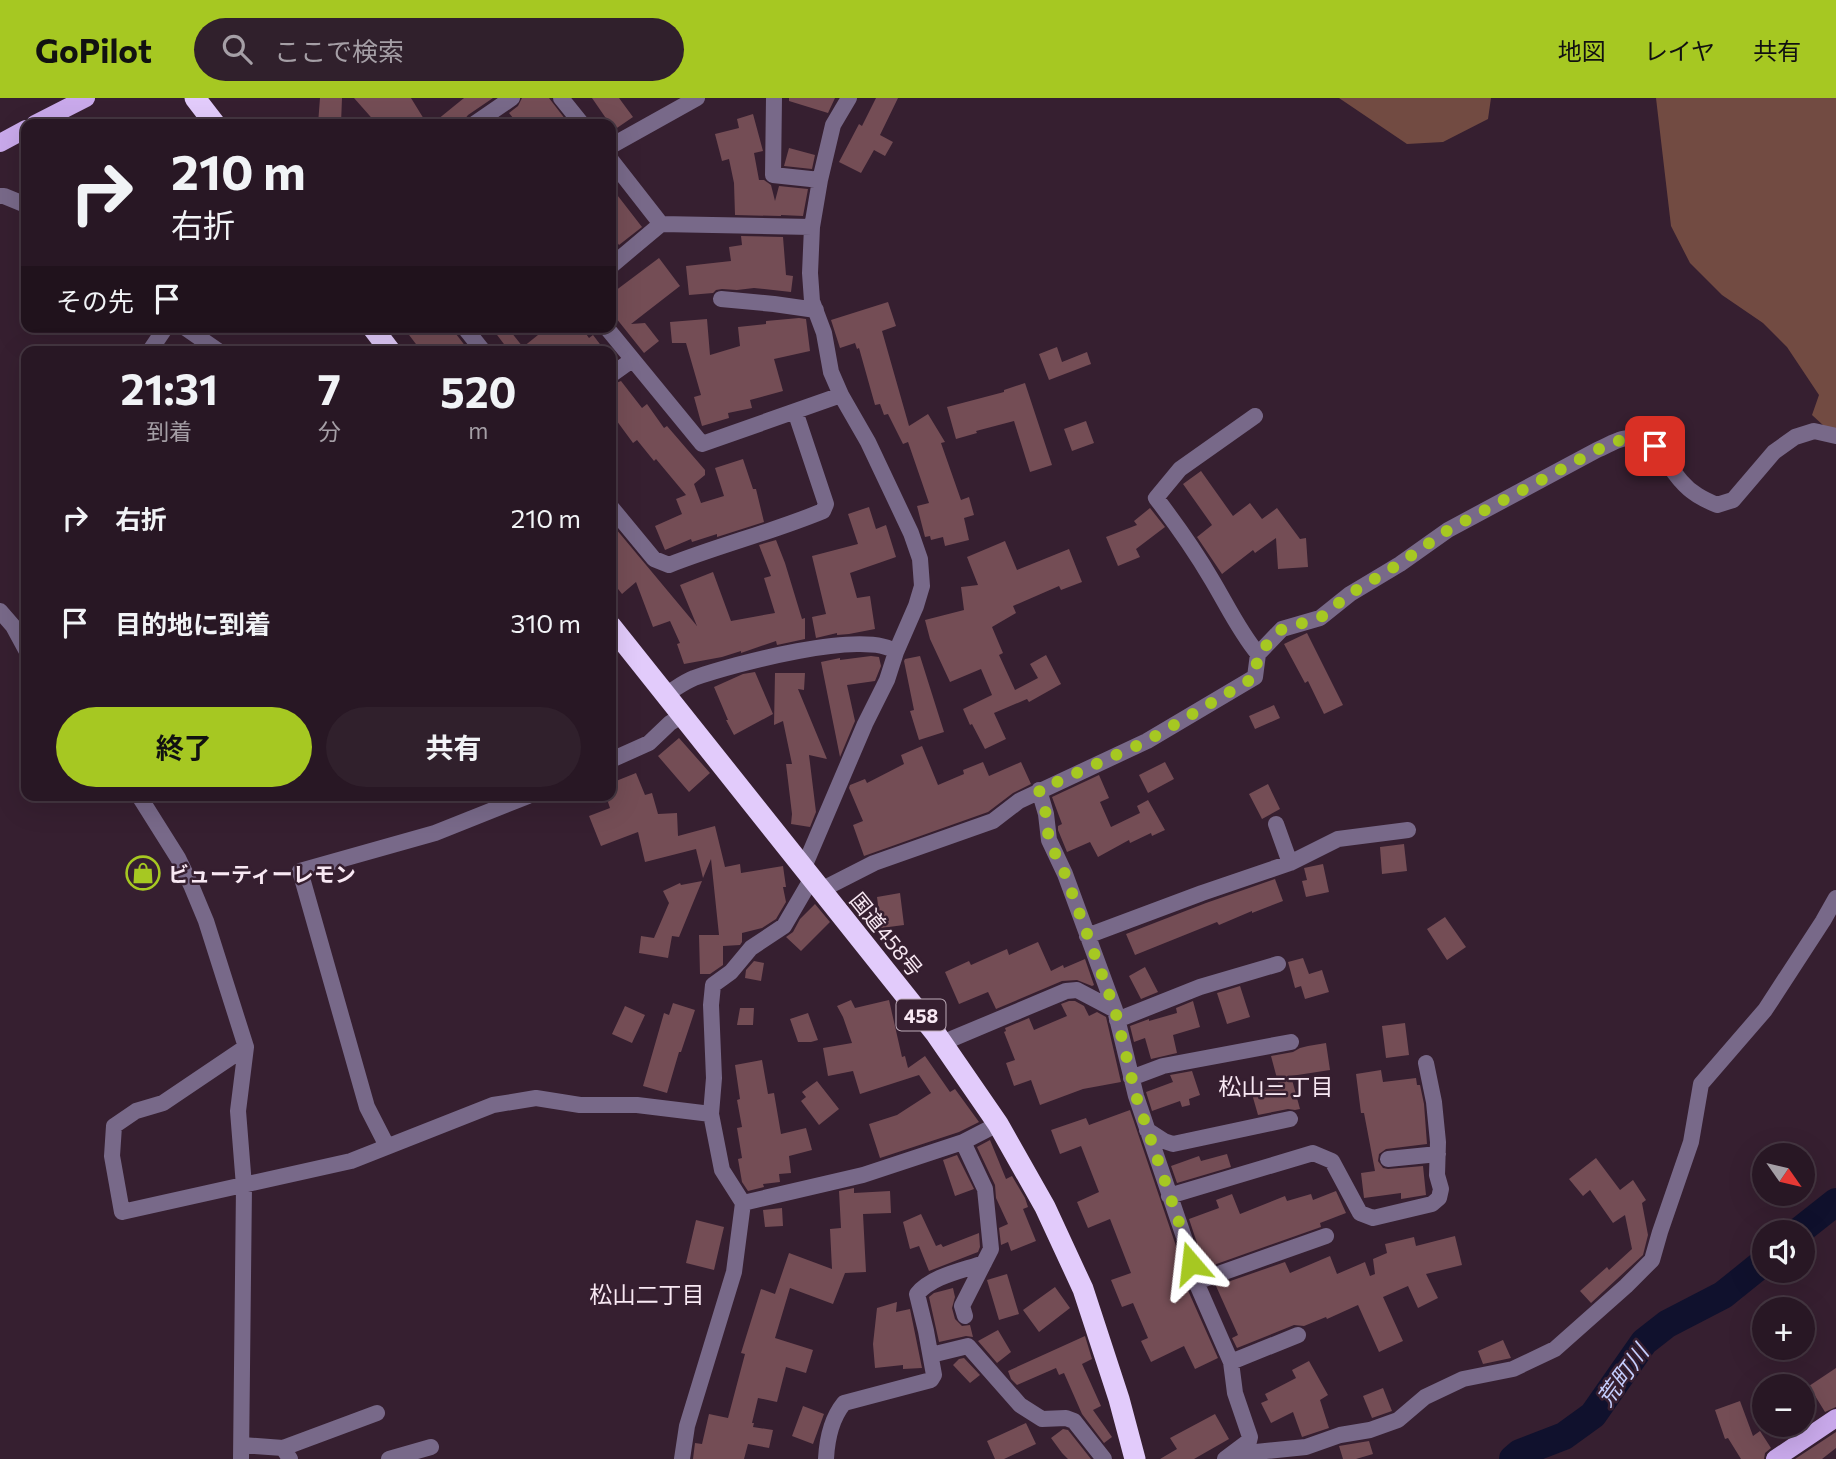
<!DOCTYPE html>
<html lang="ja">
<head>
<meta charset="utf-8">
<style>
  body { margin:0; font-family:Commissioner,"Noto Sans JP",sans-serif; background:#30202c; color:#f1f3f6; height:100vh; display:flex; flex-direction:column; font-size:26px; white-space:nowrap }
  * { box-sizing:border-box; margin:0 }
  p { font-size:23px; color:#a59fa6 }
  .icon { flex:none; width:38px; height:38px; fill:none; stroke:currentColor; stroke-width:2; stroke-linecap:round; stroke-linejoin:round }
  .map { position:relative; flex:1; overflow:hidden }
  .sheet { position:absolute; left:21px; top:248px; width:595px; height:455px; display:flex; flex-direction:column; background:#281724; border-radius:14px; box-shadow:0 7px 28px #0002,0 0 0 2px #443641 }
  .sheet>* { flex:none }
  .banner { position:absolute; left:21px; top:21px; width:595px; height:214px; border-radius:14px; box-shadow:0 7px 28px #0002,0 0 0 2px #443641; background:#281724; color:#f1f3f6; overflow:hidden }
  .needle { width:46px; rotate:124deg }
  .tools { position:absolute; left:1752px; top:1045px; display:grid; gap:14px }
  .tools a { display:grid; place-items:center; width:63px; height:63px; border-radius:50%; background:#281724; box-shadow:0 7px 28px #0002,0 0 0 2px #443641; font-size:35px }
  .pin { position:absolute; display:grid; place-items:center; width:60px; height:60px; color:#fff; margin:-30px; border-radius:14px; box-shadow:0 4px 10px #0006 }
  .me { position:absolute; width:77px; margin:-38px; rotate:343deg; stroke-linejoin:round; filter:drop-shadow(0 0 5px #0008) }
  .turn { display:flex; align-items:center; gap:24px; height:147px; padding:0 35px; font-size:32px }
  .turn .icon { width:91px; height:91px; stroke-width:2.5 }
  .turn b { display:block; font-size:49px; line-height:60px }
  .then { display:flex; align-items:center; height:66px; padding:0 35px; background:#0003; gap:14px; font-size:26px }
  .eta { display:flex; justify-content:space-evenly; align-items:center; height:119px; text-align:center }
  .eta b { font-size:42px; font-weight:700; line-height:49px }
  .primary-button { display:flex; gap:14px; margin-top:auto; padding:14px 35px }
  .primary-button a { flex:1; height:80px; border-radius:42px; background:#a6c822; color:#111; font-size:28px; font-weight:700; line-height:80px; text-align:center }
  .primary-button a+a { background:#30202c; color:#f1f3f6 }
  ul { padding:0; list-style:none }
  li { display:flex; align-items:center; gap:21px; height:105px; padding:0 35px }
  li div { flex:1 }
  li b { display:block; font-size:26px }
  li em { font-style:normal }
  header { display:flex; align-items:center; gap:42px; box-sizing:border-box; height:98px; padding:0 35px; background:#a6c822; color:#111 }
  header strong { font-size:33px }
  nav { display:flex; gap:38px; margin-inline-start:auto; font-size:24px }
  .search { width:490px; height:63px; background:#30202c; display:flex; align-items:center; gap:18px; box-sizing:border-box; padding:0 24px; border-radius:38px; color:#a59fa6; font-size:26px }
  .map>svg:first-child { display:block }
  .forest { fill:#724b42 }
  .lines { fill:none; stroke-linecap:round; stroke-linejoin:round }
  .river { stroke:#10112d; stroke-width:28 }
  .building { fill:#744d55 }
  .minor { stroke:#786989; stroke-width:16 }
  .major { stroke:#c9a9eb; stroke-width:18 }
  .highway { stroke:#e2cbfb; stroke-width:21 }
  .route { stroke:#a6c822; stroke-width:12; stroke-dasharray:0 21.6 }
  .labels { text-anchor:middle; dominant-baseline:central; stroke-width:5; stroke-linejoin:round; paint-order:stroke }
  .shield { fill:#361f30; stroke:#beacb8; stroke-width:2 }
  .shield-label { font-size:19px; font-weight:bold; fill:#f8e8f3 }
  .poi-label { font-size:21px; font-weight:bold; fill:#f8e8f3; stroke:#361f30; text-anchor:start }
  .street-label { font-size:21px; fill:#f8e8f3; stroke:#361f30 }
  .neighbourhood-label { font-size:23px; fill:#f8e8f3; stroke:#361f30 }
  .water-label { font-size:23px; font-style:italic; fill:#c5cefe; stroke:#361f30 }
</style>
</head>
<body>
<header>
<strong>GoPilot</strong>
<div class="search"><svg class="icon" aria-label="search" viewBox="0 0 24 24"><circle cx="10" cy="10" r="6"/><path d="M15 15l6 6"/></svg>ここで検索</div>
<nav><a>地図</a><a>レイヤ</a><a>共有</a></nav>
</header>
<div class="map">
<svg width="1836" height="1361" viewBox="0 0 1836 1361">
  <rect width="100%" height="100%" fill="#361f30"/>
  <path class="forest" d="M1339 0H1491L1488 21 1443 44 1407 46Z
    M1656 0H1836V339L1812 317 1819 297 1787 249 1763 225 1722 197 1690 165 1671 128Z"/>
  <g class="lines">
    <path class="river" d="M1798 1134 1836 1104
      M1513 1361 1520 1355 1564 1338 1593 1317 1644 1244 1667 1226 1723 1197 1764 1164"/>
  </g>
  <path class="building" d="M320 0H342L341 26H318Z
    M354 0H411L427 26H377Z
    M464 0H493L468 17 461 26H432Z
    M522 0H549L569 26H518L509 15 518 8Z
    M592 0H619L633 19 614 32Z
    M789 0H835L828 15 789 3Z
    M876 0H898L880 37 893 44 885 58 874 52 861 75 839 64 859 26 862 28Z
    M753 16 763 53 754 55 759 82H764L771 87 775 103 779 88 808 91 803 118 781 117V118L735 117 734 85 729 61 722 63 715 36 739 30 737 21Z
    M789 50 815 57 812 71 784 68Z
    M611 89 642 129 619 147 611 136Z
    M741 138 783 139 786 177 793 178 791 194 754 190 737 192 722 191 716 192 713 195 689 197 686 168 731 163 729 149 742 147Z
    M659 160 680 188 631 226 645 225 659 243 644 255 616 220 614 222 611 220V196Z
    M888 204 896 228 882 233 909 328 928 316 945 344 941 345 961 402 969 399 974 417 964 420 969 442 945 448 943 439 931 442 930 438 925 439 917 408 929 405 908 344 903 346 888 316 884 317 880 306 875 307 859 250 857 251 855 245 840 250 831 222Z
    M799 220 806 221 810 253 774 261 783 293 750 302 752 310 728 315 729 320 702 328 694 299 701 297 686 245H672L670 224 707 221 710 257 740 248 738 229 766 226V223Z
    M403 229H453L456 236 470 254H422Z
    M491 229H507L523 249 548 229H581L589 240 593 237 606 254H510Z
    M1057 249 1062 264 1087 254 1091 266 1049 282 1039 256Z
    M621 283 642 310 647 306 664 330 667 328 705 372V377L694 386 701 405 724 398 715 370 743 361 753 391H756L764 424 717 439V436L692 444 691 441 665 452 655 428 682 416 676 401 686 397 656 361 654 363 637 342 633 345 611 315V287Z
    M1025 285 1052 367 1030 374 1014 323 976 333 977 335 956 341 947 309 1004 294V292Z
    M1086 323 1094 345 1072 353 1064 331Z
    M1201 373 1233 418 1250 405 1262 421 1277 410 1300 441 1306 440 1308 469 1278 471 1276 440 1255 455 1253 452 1222 476 1197 439 1212 427 1183 386Z
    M869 409 876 431 886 427 896 459 850 475 857 500 870 498 875 531 849 536 837 537V535L816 540 812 519 826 516 812 458 858 446 848 416Z
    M1150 410 1165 429 1136 451 1140 459 1118 468 1106 439 1137 427 1134 423Z
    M611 425 697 528 680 487 713 474 731 523 775 515 764 480 771 478 759 447 776 442 785 465 802 521 805 520V541L777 547 776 543 741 555V553L722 559 684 566 677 546 680 545 670 523 653 529 636 484 622 496 611 482Z
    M1005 443 1017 472 1069 451 1082 484 1061 492 1059 488 1013 508 1016 515 992 529 1003 555 999 557 1015 592 1038 580 1030 566 1046 557 1061 586 1029 604 1027 601 994 615 1006 641 985 651 972 626 970 627 963 611 992 597 981 571 950 584 930 541 925 522 964 512 961 489 978 487 967 459Z
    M1307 535 1343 607 1324 616 1308 583 1305 585 1284 546Z
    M871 558 879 559 881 568 875 583 847 587 855 623 840 659 821 564 840 560V562Z
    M920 558 944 634 919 642 910 613 914 612 904 563 905 561Z
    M755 574 773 616 734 637 726 622H728L714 589 743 576Z
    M775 575H805L804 592 798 591 827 661 809 657 816 714 810 729 791 726 792 716 786 666H792L783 623 774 627Z
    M1274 607 1280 620 1255 631 1249 618Z
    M679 640 710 675 689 694 658 658Z
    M922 648 938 687 964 676 963 672 983 664 989 678 1021 664 1031 686 1013 695 988 714 864 758 853 727 863 723 849 690 850 687 865 681 867 685 904 666 901 657Z
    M1165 664 1174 681 1148 695 1139 677Z
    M636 675 645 697 652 695 658 716 677 715 678 738 715 728 725 769 740 766 741 775 783 768 786 789H783L786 804 776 821 762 830 742 835V844L740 847 723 848V867L710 876H700L699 837H719L711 761 703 780 696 751 645 764 638 734 601 748 589 718 610 710 606 698H611V685Z
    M1099 677 1109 700 1100 704 1111 729 1140 715 1137 708 1148 702 1165 732 1152 738 1151 735 1130 745 1129 742 1098 759 1090 744 1067 754 1058 732V728L1062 726 1052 699Z
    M1268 686 1280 711 1262 721 1249 696Z
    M1404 746 1407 773 1382 776 1380 749Z
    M1323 766 1329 794 1306 799 1302 783 1307 782 1304 770Z
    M1275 781 1283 803 1252 815V813L1219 827 1217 824 1135 857 1126 836 1206 805Z
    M702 783 679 839 672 838 668 860 639 855 641 838 654 840 669 805 663 793 680 785 681 787Z
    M900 795 904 827 881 830 877 799Z
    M815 806 830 824 801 853 786 839 793 834 800 821Z
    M1445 819 1466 849 1447 862 1427 831Z
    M1038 844 1051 873 1063 867 1064 870 1085 861 1094 887 1092 888 1077 882 1062 883 996 911 988 894 959 906 945 874 969 863 971 867 1007 851 1009 857Z
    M1303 860 1309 876 1322 872 1329 894 1305 901 1301 888 1295 890 1288 864Z
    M754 863 764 865 761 883 745 880 746 872Z
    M1145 869 1158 894 1141 901 1129 878Z
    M1240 888 1250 919 1227 926 1217 895Z
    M851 902 855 910 889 902 902 959 905 958 908 970 925 958 950 994 955 991 979 1024 959 1034 880 1060 869 1026 897 1017 931 995 919 977 860 996 853 973 828 978 823 950 852 945 843 919 837 908Z
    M1069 903H1075L1084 908 1089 918 1097 914 1106 919 1121 984 1083 991 1040 1007 1031 982 1014 988 1006 965 1015 962 1004 934 1006 933 1005 930 1029 920 1034 932 1067 918 1061 906Z
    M1193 903 1200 929 1173 937 1177 955 1151 961 1145 940 1134 944 1130 928 1149 921V923L1177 915 1176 910Z
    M673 905 695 912 681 954H679L667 995 643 988 664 915 669 917Z
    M625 908 645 917 632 945 612 936Z
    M740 910H754L753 927H737Z
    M808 915 818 942 811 944H798L790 921Z
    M1405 925 1409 957 1386 960 1382 928Z
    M1326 945 1330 972 1291 978 1300 1011 1295 1012 1288 1011 1258 1017 1252 996 1279 988 1271 958 1293 954 1300 950 1308 948Z
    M762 962 768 996 774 995 781 1036 806 1030 812 1052 789 1058 791 1075 779 1076 780 1084 763 1086 764 1089 748 1093 742 1084 738 1061 742 1060 737 1030 742 1029 737 1002 740 1001 735 967Z
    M1381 972 1383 984 1416 980 1417 987H1420L1424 1006 1427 1046 1386 1051 1379 1056 1378 1063 1383 1070 1388 1071 1423 1068 1426 1097 1401 1101V1095L1364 1100 1361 1075 1375 1073 1364 1015H1361L1356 976Z
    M1192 973 1200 997 1189 1001 1190 1007 1182 1009 1180 1003 1152 1013 1146 994 1173 984 1170 977Z
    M817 983 839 1011 819 1027 801 1003 806 999 802 994Z
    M1130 1012 1176 1148 1186 1188 1218 1260 1195 1271 1184 1248 1151 1264 1141 1243 1148 1240 1133 1205 1122 1209 1111 1182 1131 1175 1110 1121 1088 1130 1077 1104 1099 1094 1081 1048 1060 1056 1051 1032 1086 1020 1089 1027Z
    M990 1042 1006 1081 1012 1078 1025 1100 1028 1109 1023 1111 1036 1143 1011 1153 1008 1144 1001 1147 999 1130 1008 1126 996 1100 995 1087 977 1049Z
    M1227 1056 1231 1069 1177 1085 1171 1068 1199 1058 1201 1063Z
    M957 1057 974 1091 955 1098 943 1062Z
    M1596 1060 1620 1092 1633 1082 1646 1102 1642 1105 1648 1137 1643 1157 1591 1205 1580 1193 1607 1169 1609 1172 1632 1151 1625 1117 1613 1125 1590 1092 1583 1098 1569 1081Z
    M854 1090V1095L890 1093 891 1115 863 1116 866 1174 845 1175 833 1206 790 1190 775 1240 813 1252 806 1275 786 1269 777 1304 758 1300 752 1325H754L753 1329 773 1332 769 1350 748 1346 744 1361H693L695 1345 702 1346 709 1316 728 1320 745 1256 741 1255 761 1191 775 1196 789 1155 832 1171 830 1131 841 1130 839 1093Z
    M1336 1093 1346 1115 1320 1125 1321 1129 1208 1169 1198 1148 1189 1121 1219 1110 1216 1102 1232 1096 1240 1116 1285 1098 1287 1103 1311 1096 1313 1102Z
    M782 1110 783 1128 765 1129 763 1112Z
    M921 1116 936 1148 941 1146 943 1149 979 1135 980 1149 978 1154 929 1173 919 1148 910 1151 903 1124Z
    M696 1122 724 1129 714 1172 686 1165Z
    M1455 1138 1462 1167 1426 1176 1438 1200 1418 1210 1408 1188 1383 1199 1403 1243 1379 1254 1358 1207 1327 1221 1326 1219 1304 1228 1294 1227 1237 1250 1232 1240 1238 1237 1216 1188 1285 1164 1290 1175 1330 1158 1337 1176 1365 1164 1370 1178 1375 1176 1373 1161 1387 1155 1385 1146 1414 1139 1416 1148Z
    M1007 1176 1019 1216 999 1222 987 1182Z
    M1055 1189 1070 1210 1039 1234 1023 1212Z
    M953 1190 955 1199 952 1210 955 1221 962 1228 970 1227 973 1239 966 1238 939 1244 929 1199 934 1195Z
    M897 1204 896 1214 910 1211 922 1270 903 1271V1267L875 1270 873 1246 877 1210Z
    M998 1232 1011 1254 997 1265 978 1243Z
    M1085 1238 1092 1261 1082 1266 1101 1308 1093 1312 1112 1339 1104 1345 1082 1316 1064 1275 1059 1277 1056 1270 1017 1287 1011 1281 1008 1273Z
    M1503 1242 1511 1260 1483 1266 1478 1253Z
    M964 1260 980 1277 970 1285 953 1267 959 1261Z
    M1309 1263 1328 1297 1320 1302 1329 1330 1302 1339 1293 1314 1271 1325 1261 1305 1268 1302 1265 1296 1296 1280 1292 1272Z
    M1836 1270V1309L1825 1314 1809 1288Z
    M1383 1290 1392 1313 1372 1320 1363 1298Z
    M1740 1303 1753 1338 1760 1333 1771 1350 1765 1355 1764 1361H1741L1728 1340 1725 1341 1715 1312Z
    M803 1308 824 1316 813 1346 792 1338Z
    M1215 1316 1229 1341 1194 1361H1160L1177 1351 1170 1340Z
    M1026 1325 1036 1346 1004 1361H995L987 1343Z
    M1063 1331 1068 1332 1091 1361H1068L1062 1355 1051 1340Z
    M1836 1334V1350L1822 1361H1795Z
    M1369 1343 1373 1356 1356 1361H1343L1339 1348Z"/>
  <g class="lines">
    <path class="minor" d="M561 0 582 26
      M774 0 773 77 820 82
      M474 26 512 0
      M611 48 697 0
      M611 62 661 126
      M0 98H4L26 107
      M611 168 661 126 812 129
      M721 201 774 206 816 212
      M184 229 220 254
      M464 229 484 254
      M606 229 702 346 841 297
      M149 254 166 229
      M611 277 632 262
      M1255 318 1180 371 1156 400C1176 426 1195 453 1212 482 1227 507 1239 533 1258 556
      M611 409 654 461 669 467C720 447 772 434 823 413L826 406 795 313
      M0 513 13 528 26 552
      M666 596C675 591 684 584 694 580 731 567 866 530 896 554
      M611 662 649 645 670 625 683 617
      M1039 692 1046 716 1049 742 1065 776 1115 912 1136 998 1186 1145 1196 1184 1231 1264 1235 1295 1250 1339 1249 1343 1225 1361
      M139 698 178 760 191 787 206 823 246 949 238 1013 244 1088 241 1361
      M1276 726 1290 765
      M804 769 865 626 887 582 896 554 916 508 922 488 920 461 911 435 868 344 841 297 831 274 824 235 812 203 810 175 812 129 820 82 833 27 849 0
      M821 792 874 765 993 723 1019 703 1147 643 1255 579 1258 556 1282 531 1320 520 1350 496 1400 466 1448 432 1597 352C1605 349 1614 343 1622 341 1654 334 1664 364 1681 383 1691 395 1703 401 1717 407L1733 402 1774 354 1795 339 1814 333 1836 338
      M1087 838 1202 795 1290 765 1338 741 1408 732
      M1117 922 1200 889 1278 866
      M942 945 1066 893 1077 892 1115 912
      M246 949 163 1005 136 1013 114 1028 112 1058 122 1114 351 1063 493 1007 536 1000 580 1007H637L711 1016
      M1131 980 1163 968 1291 944
      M1147 1032 1164 1043 1173 1046 1290 1021
      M963 1044 985 1091 991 1151 962 1208 965 1218
      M387 1048 367 1009 300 773 435 735 528 698
      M1388 1061 1438 1056
      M1169 1098 1313 1055 1332 1063 1360 1115 1373 1120 1432 1106 1439 1100 1441 1091 1437 1077 1438 1044 1434 1004 1426 965
      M743 1105 863 1077 963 1044 998 1026
      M1196 1184 1326 1138
      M931 1257 968 1248 1020 1307 1042 1321 1066 1320 1074 1323 1104 1361
      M1231 1264 1298 1237
      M242 1347 283 1350 290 1361
      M283 1350 377 1315
      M389 1361 431 1349
      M682 1361 687 1328 734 1174 743 1105 722 1072 711 1016 714 980 711 907 713 887 731 874 751 850 784 828 812 780
      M826 1361C827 1341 831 1321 844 1305L931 1282 934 1277 926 1233 917 1196C932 1178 961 1173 984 1165
      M1238 1361 1256 1354 1306 1349 1340 1337 1370 1332 1398 1322 1425 1299 1463 1281 1513 1271 1555 1251 1626 1188 1652 1162 1660 1134 1691 1044 1701 986 1765 912 1823 823 1836 800"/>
    <path class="major" d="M35 26 86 0
      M0 45 26 31
      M1775 1361 1836 1320"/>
    <path class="highway" d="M195 0 215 26
      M372 229 391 254
      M611 528 936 936 998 1026 1045 1109 1083 1191 1119 1301 1135 1361"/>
  </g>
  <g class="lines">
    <path class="route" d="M1191 1165 1186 1145 1136 998 1115 912 1065 776 1049 743 1046 716 1039 692 1147 643 1255 579 1258 556 1282 531 1320 520 1350 496 1399 466 1448 432 1597 352C1622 341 1628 336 1655 348"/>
  </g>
  <defs>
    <symbol id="shop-ring" viewBox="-11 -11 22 22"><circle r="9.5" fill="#361f30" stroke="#a6c822" stroke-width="1.5"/><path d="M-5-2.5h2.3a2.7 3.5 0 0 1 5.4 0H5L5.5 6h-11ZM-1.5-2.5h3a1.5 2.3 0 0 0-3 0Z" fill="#a6c822"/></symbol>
  </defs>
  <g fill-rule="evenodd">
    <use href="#shop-ring" x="124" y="756" width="38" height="38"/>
  </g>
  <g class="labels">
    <rect class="shield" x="896.5" y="901.5" width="49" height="31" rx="5"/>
    <g class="shield-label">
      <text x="921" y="917">458</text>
    </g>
    <g class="poi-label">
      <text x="168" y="775">ビューティーレモン</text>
    </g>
    <g class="street-label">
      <text transform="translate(887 836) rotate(51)">国道458号</text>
    </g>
    <g class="neighbourhood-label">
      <text x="1276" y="988">松山三丁目</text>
      <text x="647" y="1196">松山二丁目</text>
    </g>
    <g class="water-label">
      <text transform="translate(1622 1277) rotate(-54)">荒町川</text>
    </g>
  </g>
</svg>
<div class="tools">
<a><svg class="needle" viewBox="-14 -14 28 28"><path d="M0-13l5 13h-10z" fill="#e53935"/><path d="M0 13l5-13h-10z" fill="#a59fa6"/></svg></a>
<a><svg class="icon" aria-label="sound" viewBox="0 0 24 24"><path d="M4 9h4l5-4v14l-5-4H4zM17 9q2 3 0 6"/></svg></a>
<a>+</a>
<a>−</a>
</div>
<div class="pin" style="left:1655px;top:348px;background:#d93025"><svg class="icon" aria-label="arrive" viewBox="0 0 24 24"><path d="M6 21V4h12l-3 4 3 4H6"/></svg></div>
<svg class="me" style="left:1191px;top:1165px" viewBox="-20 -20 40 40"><path d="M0-17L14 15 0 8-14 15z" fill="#a6c822" stroke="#fff" stroke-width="4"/></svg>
<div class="banner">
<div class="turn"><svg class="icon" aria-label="right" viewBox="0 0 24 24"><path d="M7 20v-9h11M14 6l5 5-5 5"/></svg><div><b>210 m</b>右折</div></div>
<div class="then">その先<svg class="icon" aria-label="arrive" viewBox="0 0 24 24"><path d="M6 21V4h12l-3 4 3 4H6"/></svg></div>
</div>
<section class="sheet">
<div class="eta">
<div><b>21:31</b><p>到着</p></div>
<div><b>7</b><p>分</p></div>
<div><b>520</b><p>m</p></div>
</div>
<ul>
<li><svg class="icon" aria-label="right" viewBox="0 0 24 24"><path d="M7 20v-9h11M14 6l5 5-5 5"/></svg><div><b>右折</b></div><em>210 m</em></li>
<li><svg class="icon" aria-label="arrive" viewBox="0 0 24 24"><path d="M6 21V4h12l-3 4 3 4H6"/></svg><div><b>目的地に到着</b></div><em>310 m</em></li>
</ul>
<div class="primary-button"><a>終了</a><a>共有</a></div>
</section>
</div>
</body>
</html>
